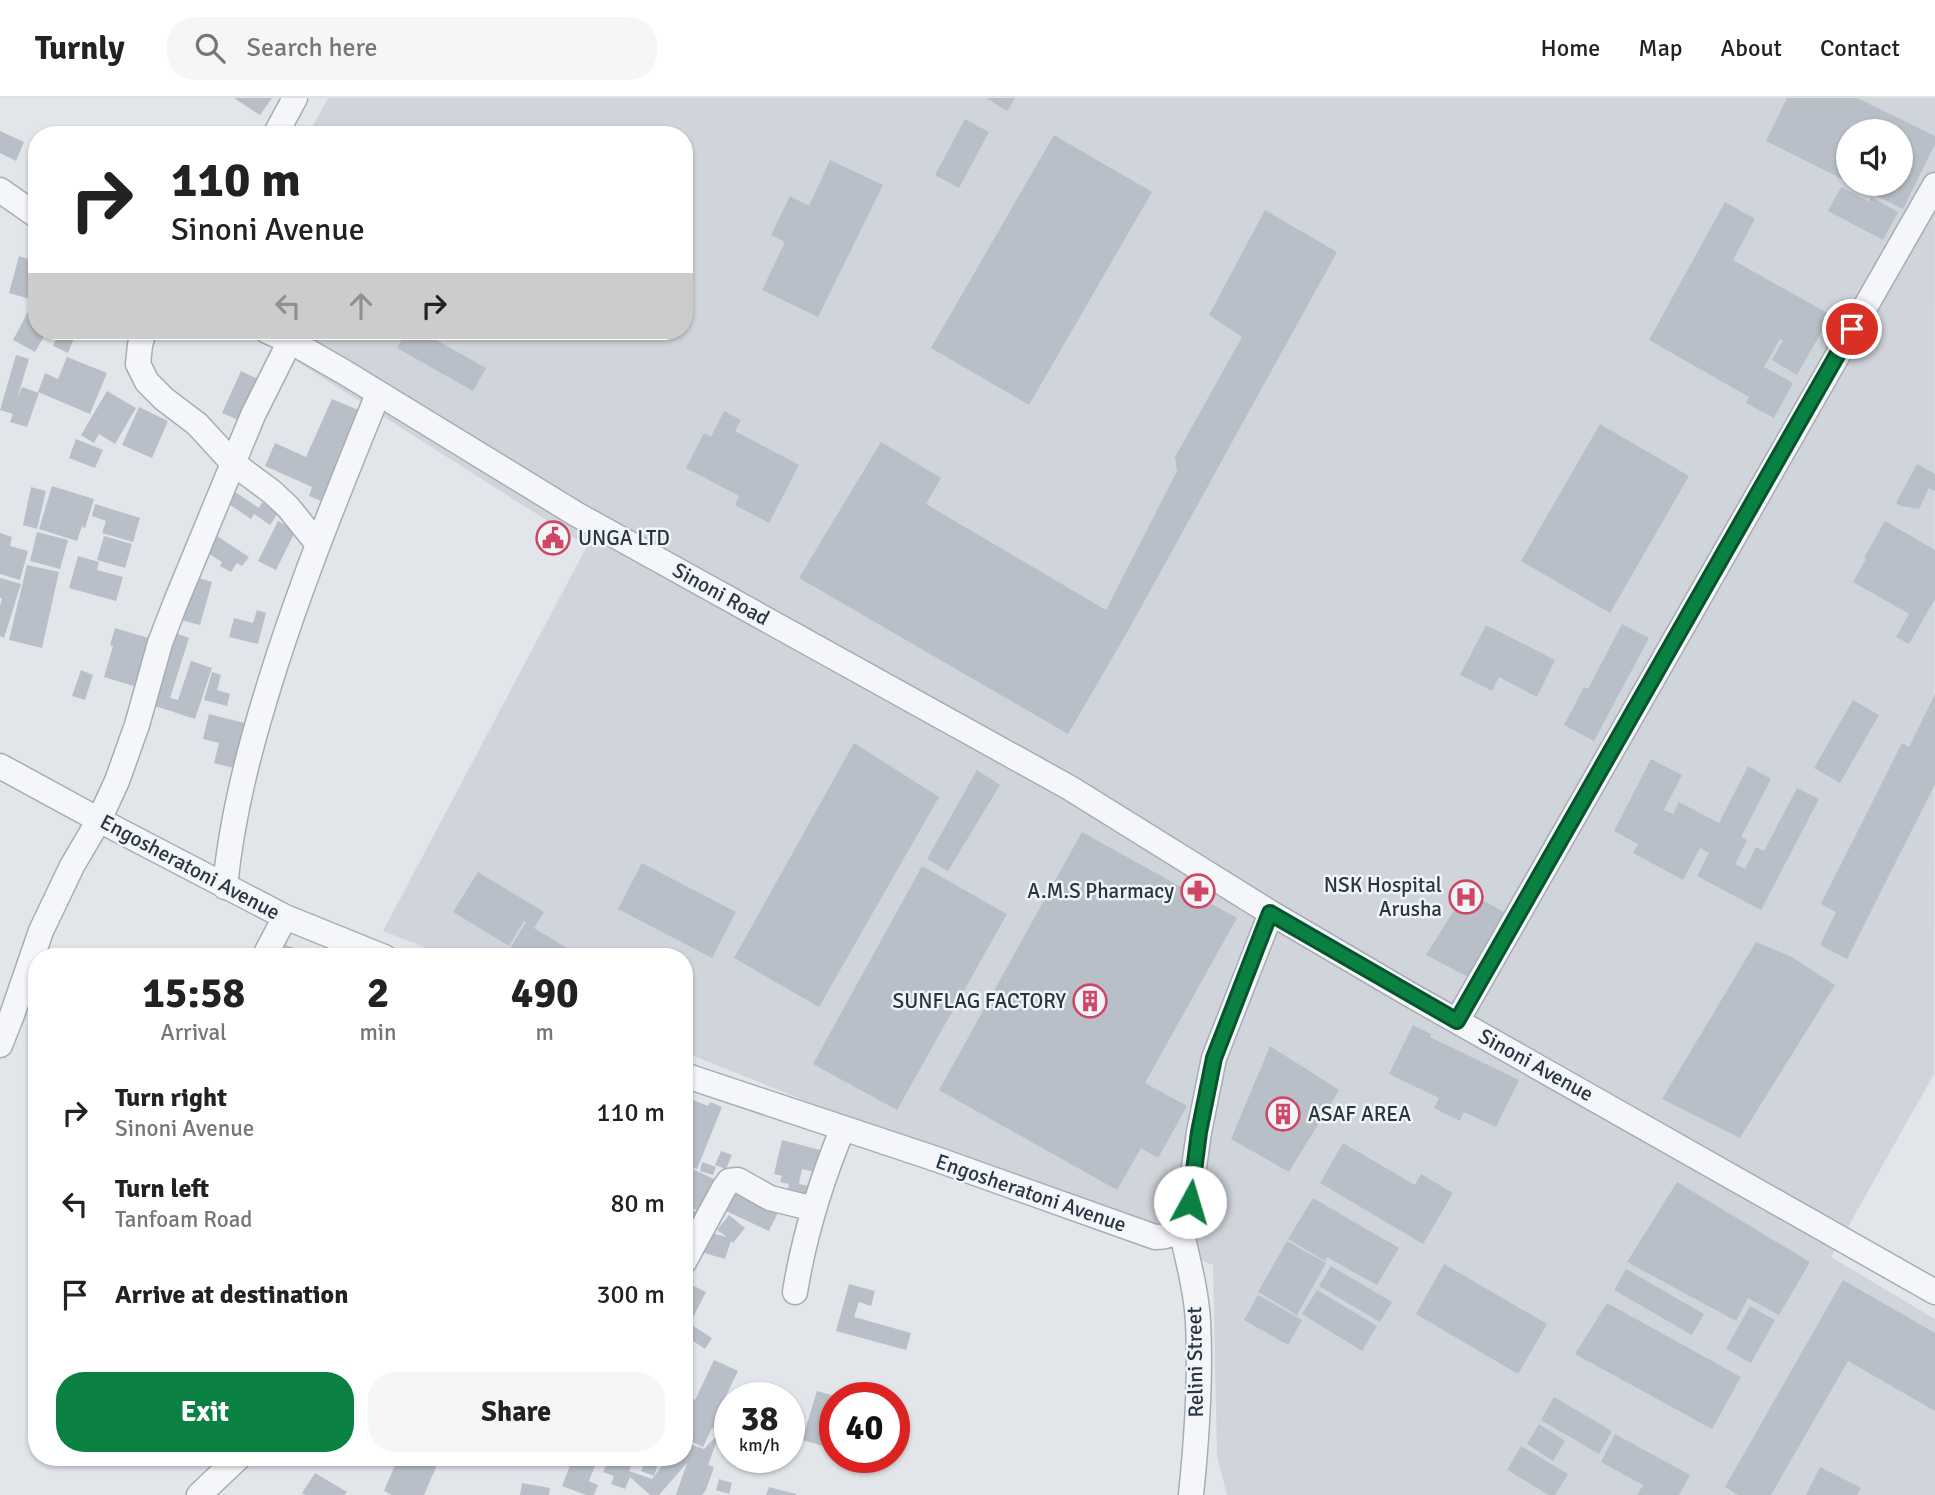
<!DOCTYPE html>
<html lang="en">
<head>
<meta charset="utf-8">
<style>
  body { margin:0; font-family:Signika,sans-serif; background:#f6f6f6; color:#222; height:100vh; display:flex; flex-direction:column; font-size:26px; white-space:nowrap }
  * { box-sizing:border-box; margin:0 }
  p { font-size:23px; color:#767676 }
  .icon { flex:none; width:38px; height:38px; fill:none; stroke:currentColor; stroke-width:2; stroke-linecap:round; stroke-linejoin:round }
  .map { position:relative; flex:1; overflow:hidden }
  .panel { position:absolute; left:28px; top:850px; width:665px; height:518px; display:flex; flex-direction:column; background:#fff; border-radius:28px; box-shadow:0 2px 5px #0004 }
  .panel>* { flex:none }
  .hud { position:absolute; left:28px; top:28px; width:665px; height:214px; border-radius:28px; box-shadow:0 2px 5px #0004; background:#fff; color:#222; overflow:hidden }
  .buttons { position:absolute; left:1836px; top:21px; display:grid; gap:14px }
  .buttons a { display:grid; place-items:center; width:77px; height:77px; border-radius:50%; background:#fff; box-shadow:0 2px 5px #0004; font-size:35px }
  .speed { position:absolute; left:714px; top:1284px; display:flex; gap:14px; font-size:35px; font-weight:700; text-align:center }
  .speed>* { display:grid; place-content:center; width:91px; height:91px; border-radius:50%; background:#fff; box-shadow:0 2px 5px #0004; line-height:1 }
  .speed small { font-size:18px; font-weight:400 }
  .speed .limit { border:10px solid #d22; background:#fff; color:#111 }
  .pin { position:absolute; display:grid; place-items:center; width:60px; height:60px; color:#fff; margin:-30px; border:4px solid #fff; border-radius:50%; box-shadow:0 2px 7px #0007 }
  .me { position:absolute; width:77px; margin:-38px; rotate:6deg; stroke-linejoin:round; filter:drop-shadow(0 0 5px #0008) }
  .turn { display:flex; align-items:center; gap:24px; height:147px; padding:0 28px; font-size:32px }
  .turn .icon { width:91px; height:91px; stroke-width:2.5 }
  .turn b { display:block; font-size:49px; line-height:60px }
  .lanes { display:flex; align-items:center; height:66px; padding:0 28px; background:#0003; justify-content:center; gap:35px; direction:ltr }
  .lanes .off { opacity:.35 }
  .eta { display:flex; justify-content:space-evenly; align-items:center; height:119px; text-align:center }
  .eta b { font-size:42px; font-weight:700; line-height:49px }
  .cta { display:flex; gap:14px; margin-top:auto; padding:14px 28px }
  .cta a { flex:1; height:80px; border-radius:28px; background:#0b8043; color:#fff; font-size:28px; font-weight:700; line-height:80px; text-align:center }
  .cta a+a { background:#f6f6f6; color:#222 }
  ul { padding:0; list-style:none }
  li { display:flex; align-items:center; gap:21px; height:91px; padding:0 28px }
  li div { flex:1 }
  li b { display:block; font-size:26px }
  li em { font-style:normal }
  header { display:flex; align-items:center; gap:42px; box-sizing:border-box; height:98px; padding:0 35px; background:#fff; border-bottom:2px solid #e0e0e0 }
  header strong { font-size:33px }
  nav { display:flex; gap:38px; margin-inline-start:auto; font-size:24px }
  .search { width:490px; height:63px; background:#f6f6f6; display:flex; align-items:center; gap:18px; box-sizing:border-box; padding:0 24px; border-radius:28px; color:#767676; font-size:26px }
  .map>svg:first-child { display:block }
  .built { fill:#d0d5dc; fill-rule:evenodd }
  .building { fill:#b9bfc8 }
  .lines { fill:none; stroke-linecap:round; stroke-linejoin:round }
  .minor-casing { stroke:#a7adb5; stroke-width:27 }
  .minor { stroke:#f5f6f9; stroke-width:24 }
  .route-casing { stroke:#07532c; stroke-width:18 }
  .route { stroke:#0b8043; stroke-width:12 }
  .labels { text-anchor:middle; dominant-baseline:central; stroke-width:5; stroke-linejoin:round; paint-order:stroke }
  .poi-label { font-size:21px; fill:#2a3543; stroke:#f2f5f8; text-anchor:end }
  .street-label { font-size:21px; fill:#2a3543; stroke:#f2f5f8 }
</style>
</head>
<body>
<header>
<strong>Turnly</strong>
<div class="search"><svg class="icon" aria-label="search" viewBox="0 0 24 24"><circle cx="10" cy="10" r="6"/><path d="M15 15l6 6"/></svg>Search here</div>
<nav><a>Home</a><a>Map</a><a>About</a><a>Contact</a></nav>
</header>
<div class="map">
<svg width="1935" height="1397" viewBox="0 0 1935 1397">
  <rect width="100%" height="100%" fill="#e2e6ea"/>
  <path class="built" d="M328 0H1935L1934 976 1831 1159 1935 1221V1397H1227L1217 1358 1213 1167 684 954V859H449L383 833 587 448 249 233H684V37H308ZM1848 33H1900V86H1848Z"/>
  <path class="building" d="M234 0H272L260 17Z
    M986 0H1015L1007 13Z
    M1787 0H1857L1935 38V46L1903 111 1852 86H1900V33H1848V84L1766 43Z
    M965 21 989 34 959 90 935 77Z
    M0 33 24 44 16 63 0 55Z
    M1054 37 1152 94 1029 307 931 250Z
    M830 62 883 87 818 219 762 192 785 144 771 137 790 98 809 108Z
    M1841 89 1869 104 1871 99 1898 114 1883 142 1828 113Z
    M1725 104 1755 121 1733 162 1831 217 1797 277 1772 262 1783 242 1780 241 1764 269 1793 285 1774 320 1746 305 1749 299 1649 242Z
    M1265 112 1337 154 1129 531 1068 636 799 480 881 344 941 380 926 406 1106 512 1177 373 1175 359 1242 239 1209 217Z
    M19 158 37 164V203L9 195Z
    M29 212 37 217V233H47L35 254 13 242Z
    M59 233H77L68 255 53 248Z
    M407 233H420L486 270 473 293 397 250Z
    M16 257 29 261 17 301 22 289 39 295 27 329 10 324 13 316 0 312Z
    M67 259 107 275 90 316 38 294 45 275 58 281Z
    M241 273 262 283 243 324 222 315Z
    M107 293 136 310 115 346 99 336 94 345 81 337Z
    M332 301 368 316 329 406 309 398 312 389 265 368 275 345 306 359Z
    M139 309 168 323 152 360 122 347Z
    M724 313 741 322 735 333 799 367 769 425 735 407 739 398 686 370 704 335 711 339Z
    M1600 326 1689 378 1610 515 1521 463Z
    M76 341 103 352 95 370 69 360Z
    M1917 366 1935 376V393L1929 390 1919 411 1901 408 1896 405Z
    M52 388 94 401 85 430 82 428 77 443 39 431Z
    M31 389 46 393 37 431 23 427Z
    M232 392 259 410 262 404 278 415 270 427 254 416 251 421 224 403Z
    M95 406 140 420 133 444 102 435 106 423 92 418Z
    M278 423 296 432 276 472 258 463Z
    M1885 423 1935 452V501L1909 546 1896 539 1909 516 1853 484 1866 461 1864 460Z
    M37 434 68 442 60 471 30 463Z
    M0 435 12 439 10 448 28 453 20 482 0 476Z
    M214 436 249 459 242 468 237 465 231 474 220 468 222 464 203 452Z
    M104 438 132 446 125 470 97 462Z
    M78 458 99 464 97 472 123 479 116 503 69 490Z
    M27 467 59 474 42 550 9 542Z
    M192 478 212 484 200 527 181 522Z
    M0 480 21 486 4 540 0 538V508L2 500H0Z
    M257 512 266 515 258 546 229 539 234 520 253 525Z
    M1622 526 1649 540 1594 643 1564 627 1584 589 1588 591Z
    M1486 527 1555 562 1537 599 1499 579 1492 593 1460 577Z
    M115 530 155 542 140 590 104 579 113 548 110 547Z
    M175 535 189 540 170 600 178 602 191 563 212 570 195 621 152 607Z
    M81 572 93 577 85 602 72 598Z
    M212 574 221 577 217 592 230 596 227 608 204 602Z
    M1935 596V686L1847 861 1820 847 1836 814 1821 806 1902 645 1909 649Z
    M1853 602 1879 617 1840 685 1814 670Z
    M209 616 252 627 241 672 214 665 219 645 203 641Z
    M854 645 939 699 819 909 734 860Z
    M1651 661 1682 677 1664 712 1673 716 1679 704 1719 725 1748 668 1771 681 1741 739 1747 742 1735 766 1745 771 1756 749 1764 753 1797 690 1819 701 1761 812 1697 778 1709 755 1700 750 1683 782 1633 755 1638 746 1614 733Z
    M977 672 1000 687 948 773 927 761Z
    M1082 734 1237 820 1145 985 1187 1008 1158 1060 1141 1050 1117 1092 939 992Z
    M642 765 736 814 712 860 618 811Z
    M922 768 1007 816 897 1012 813 966Z
    M478 774 544 814 534 830 582 859H522L509 852 526 824 524 823 509 848 453 814Z
    M1466 793 1507 816 1470 880 1426 857Z
    M1756 844 1792 859 1835 887 1740 1040 1662 1001Z
    M283 846 309 855 308 859H279Z
    M1413 927 1431 936 1430 939 1519 982 1496 1029 1464 1014 1460 1023 1434 1010 1439 1000 1389 976Z
    M1270 948 1339 992 1289 1074 1231 1041Z
    M686 999 708 1008 710 1004 722 1009 697 1071 684 1066Z
    M782 1042 824 1053 819 1075 802 1071 799 1086 816 1089 813 1105 786 1100 789 1086 780 1084 782 1078 774 1076Z
    M1343 1045 1415 1087 1421 1076 1453 1095 1423 1146 1320 1085Z
    M721 1053 732 1057 726 1071 715 1067Z
    M702 1064 716 1069 713 1077 700 1073Z
    M690 1070 714 1081 699 1113 684 1107 693 1086 685 1083Z
    M734 1084 782 1106 769 1133 722 1111Z
    M1677 1084 1810 1164 1779 1217 1748 1200 1736 1223 1627 1164Z
    M1313 1100 1399 1150 1377 1187 1327 1159 1325 1163 1288 1141Z
    M684 1110 698 1114 691 1138 684 1136Z
    M729 1117 745 1130 733 1145 731 1143 725 1161 701 1154 707 1134 727 1139 717 1132Z
    M1287 1143 1326 1165 1297 1217 1258 1194Z
    M1444 1166 1547 1226 1518 1276 1416 1216Z
    M1331 1168 1392 1204 1380 1224 1319 1188Z
    M1626 1171 1704 1216 1692 1237 1614 1192Z
    M684 1178 694 1182 692 1187 706 1194 691 1223 684 1219Z
    M1843 1182 1935 1235V1313L1848 1263 1771 1397H1738L1725 1389Z
    M849 1186 875 1193 871 1208 859 1204 854 1219 911 1235 906 1252 836 1233Z
    M1317 1192 1377 1228 1362 1253 1302 1216Z
    M1258 1197 1302 1222 1288 1247 1244 1222Z
    M1607 1205 1741 1279 1712 1331 1575 1256Z
    M1750 1208 1775 1222 1751 1265 1726 1251Z
    M687 1224 712 1240 705 1251 684 1237V1229Z
    M714 1262 738 1273 724 1302 730 1305V1313L720 1334 708 1367 714 1369 706 1392 702 1397H676L687 1365 659 1397H650L630 1379 625 1391 611 1386 614 1378 603 1374 609 1360H660L654 1378 641 1373 645 1364 634 1360 629 1373 652 1381 668 1360H684V1344L704 1351 720 1334 712 1330 703 1349 684 1340V1306L688 1298 695 1302Z
    M817 1293 835 1298V1323L827 1349 802 1342Z
    M1554 1299 1612 1333 1599 1356 1541 1322Z
    M1539 1326 1565 1343 1553 1363 1527 1346Z
    M730 1331V1351L722 1348Z
    M1615 1336 1690 1377 1679 1397H1637L1643 1387 1601 1364Z
    M1521 1348 1568 1376 1555 1397H1549L1507 1372Z
    M403 1360H440L424 1397H392L384 1393 396 1365 400 1366Z
    M573 1360H598L589 1383 598 1387 594 1397H586L562 1388Z
    M1820 1369 1861 1390 1857 1397H1806Z
    M315 1375 347 1394 345 1397H305L302 1395Z
    M719 1381 732 1385 729 1396 716 1392Z
    M522 1385 550 1390 549 1397H520Z
    M769 1389 796 1396V1397H766Z"/>
  <g class="lines">
    <defs>
      <path id="minor" d="M275 37 295 0
        M0 92 37 118
        M144 233 140 247 138 266 147 284 164 301 197 326 233 365 272 394 288 409 317 445
        M267 233 290 243 344 274 576 416 1070 690 1271 815 1409 896 1935 1194
        M0 668 99 722 285 819 384 859
        M225 789C231 725 246 663 265 601 296 497 337 397 378 296
        M264 859 285 819
        M1457 923 1935 87
        M0 947 12 917 41 833 72 768 99 722 117 683 137 627 160 545 175 506 253 317 290 243
        M684 977 936 1061 1155 1139C1168 1139 1178 1136 1186 1125L1199 1034 1214 960 1271 815
        M1181 1132C1188 1162 1196 1192 1198 1223 1201 1281 1197 1339 1191 1397
        M684 1164 724 1090 729 1083 738 1082 770 1100 814 1111
        M795 1194C804 1138 821 1083 843 1030
        M199 1397 238 1360"/>
    </defs>
    <use href="#minor" class="minor-casing"/>
    <use href="#minor" class="minor"/>
  </g>
  <g class="lines">
    <defs>
      <path id="route" d="M1190 1104 1199 1034 1214 960 1270 815 1457 923 1852 231"/>
    </defs>
    <use href="#route" class="route-casing"/>
    <use href="#route" class="route"/>
  </g>
  <defs>
    <symbol id="civic-ring" viewBox="-11 -11 22 22"><circle r="9.5" fill="#f2f5f8" stroke="#cf4765" stroke-width="1.5"/><path d="M-.6-6.5H3V-4.5H.6V-3L4-1V1h2V6H-6V1h2V-1L-.6-3ZM-1.2 2.5V6h2.4V2.5Z" fill="#cf4765"/></symbol>
    <symbol id="pharmacy-ring" viewBox="-11 -11 22 22"><circle r="9.5" fill="#f2f5f8" stroke="#cf4765" stroke-width="1.5"/><path d="M-2-6h4v4h4v4h-4v4h-4v-4h-4v-4h4Z" fill="#cf4765"/></symbol>
    <symbol id="hospital-ring" viewBox="-11 -11 22 22"><circle r="9.5" fill="#f2f5f8" stroke="#cf4765" stroke-width="1.5"/><path d="M-5-5h3v3.5h4V-5h3V5h-3V1.5h-4V5h-3Z" fill="#cf4765"/></symbol>
    <symbol id="building-ring" viewBox="-11 -11 22 22"><circle r="9.5" fill="#f2f5f8" stroke="#cf4765" stroke-width="1.5"/><path d="M-4-6H4V6H1V3H-1V6H-4ZM-2.5-4.3h1.7v1.8h-1.7ZM.8-4.3h1.7v1.8H.8ZM-2.5-1h1.7V.8h-1.7ZM.8-1h1.7V.8H.8Z" fill="#cf4765"/></symbol>
  </defs>
  <g fill-rule="evenodd">
    <use href="#civic-ring" x="534" y="421" width="38" height="38"/>
    <use href="#pharmacy-ring" x="1179" y="774" width="38" height="38"/>
    <use href="#hospital-ring" x="1447" y="780" width="38" height="38"/>
    <use href="#building-ring" x="1071" y="884" width="38" height="38"/>
    <use href="#building-ring" x="1264" y="997" width="38" height="38"/>
  </g>
  <g class="labels">
    <g class="poi-label">
      <text x="578" y="440" text-anchor="start">UNGA LTD</text>
      <text x="1442" y="787">NSK Hospital<tspan x="1442" dy="24">Arusha</tspan></text>
      <text x="1174" y="793">A.M.S Pharmacy</text>
      <text x="1066" y="903">SUNFLAG FACTORY</text>
      <text x="1308" y="1016" text-anchor="start">ASAF AREA</text>
    </g>
    <g class="street-label">
      <text transform="translate(721 496) rotate(29)">Sinoni Road</text>
      <text transform="translate(190 769) rotate(28)">Engosheratoni Avenue</text>
      <text transform="translate(1536 967) rotate(29)">Sinoni Avenue</text>
      <text transform="translate(1031 1095) rotate(19)">Engosheratoni Avenue</text>
      <text transform="translate(1195 1264) rotate(-91)">Relini Street</text>
    </g>
  </g>
</svg>
<div class="buttons">
<a><svg class="icon" aria-label="sound" viewBox="0 0 24 24"><path d="M4 9h4l5-4v14l-5-4H4zM17 9q2 3 0 6"/></svg></a>
</div>
<div class="speed"><div>38<small>km/h</small></div><div class="limit">40</div></div>
<div class="pin" style="left:1852px;top:231px;background:#d93025"><svg class="icon" aria-label="arrive" viewBox="0 0 24 24"><path d="M6 21V4h12l-3 4 3 4H6"/></svg></div>
<svg class="me" style="left:1190px;top:1104px" viewBox="-20 -20 40 40"><circle r="19" fill="#fff"/><path d="M0-13L10 11 0 6-10 11z" fill="#0b8043"/></svg>
<div class="hud">
<div class="turn"><svg class="icon" aria-label="right" viewBox="0 0 24 24"><path d="M7 20v-9h11M14 6l5 5-5 5"/></svg><div><b>110 m</b>Sinoni Avenue</div></div>
<div class="lanes"><svg class="icon off" aria-label="left" viewBox="0 0 24 24"><path d="M17 20v-9H6M10 6l-5 5 5 5"/></svg><svg class="icon off" aria-label="ahead" viewBox="0 0 24 24"><path d="M12 20V5M6 11l6-6 6 6"/></svg><svg class="icon" aria-label="right" viewBox="0 0 24 24"><path d="M7 20v-9h11M14 6l5 5-5 5"/></svg></div>
</div>
<section class="panel">
<div class="eta">
<div><b>15:58</b><p>Arrival</p></div>
<div><b>2</b><p>min</p></div>
<div><b>490</b><p>m</p></div>
</div>
<ul>
<li><svg class="icon" aria-label="right" viewBox="0 0 24 24"><path d="M7 20v-9h11M14 6l5 5-5 5"/></svg><div><b>Turn right</b><p>Sinoni Avenue</p></div><em>110 m</em></li>
<li><svg class="icon" aria-label="left" viewBox="0 0 24 24"><path d="M17 20v-9H6M10 6l-5 5 5 5"/></svg><div><b>Turn left</b><p>Tanfoam Road</p></div><em>80 m</em></li>
<li><svg class="icon" aria-label="arrive" viewBox="0 0 24 24"><path d="M6 21V4h12l-3 4 3 4H6"/></svg><div><b>Arrive at destination</b></div><em>300 m</em></li>
</ul>
<div class="cta"><a>Exit</a><a>Share</a></div>
</section>
</div>
</body>
</html>
